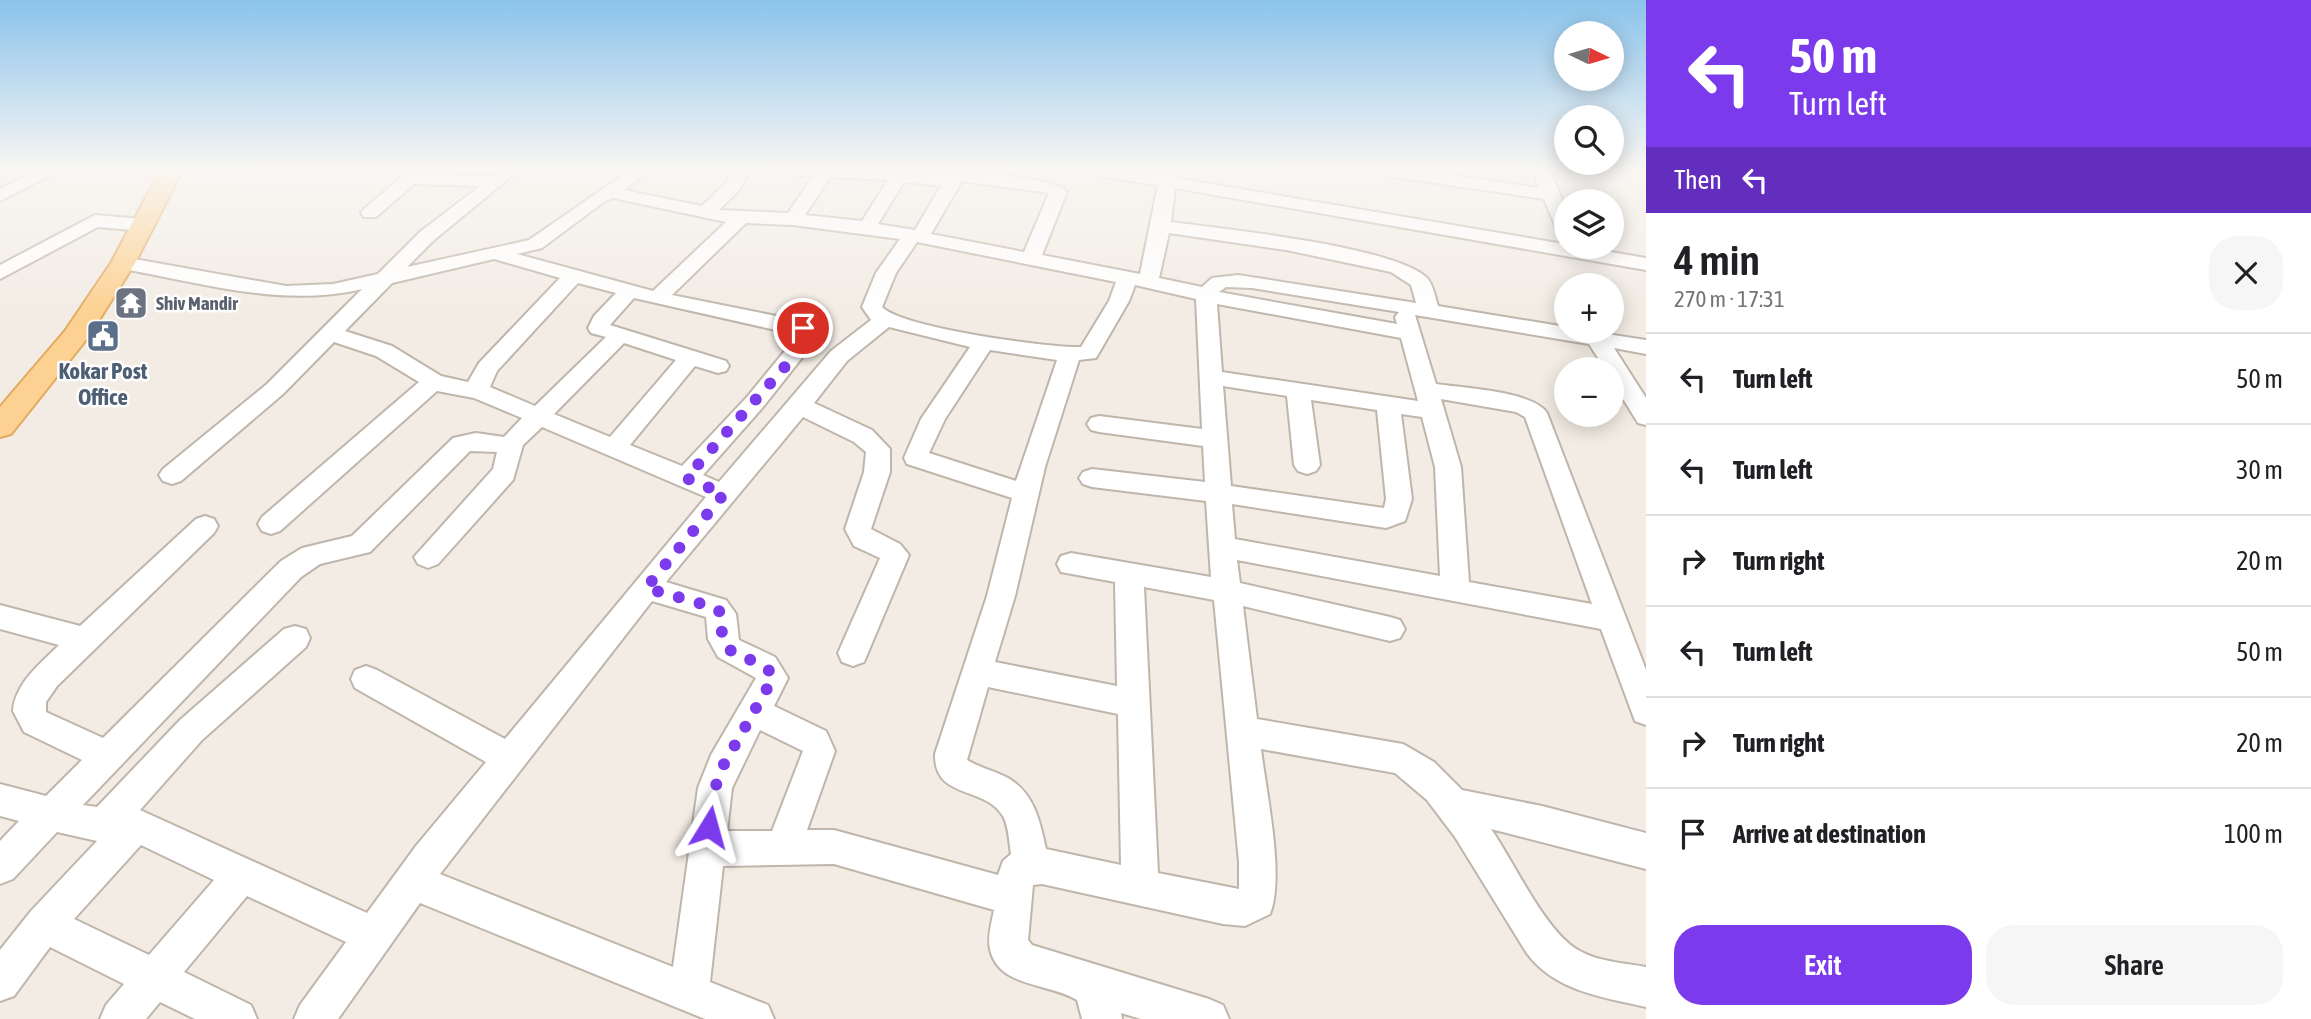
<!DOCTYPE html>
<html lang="en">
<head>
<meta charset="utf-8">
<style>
  body { margin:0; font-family:"Asap Condensed",sans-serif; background:#f6f6f6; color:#202124; height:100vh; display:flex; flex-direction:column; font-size:26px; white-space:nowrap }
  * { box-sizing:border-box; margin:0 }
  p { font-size:23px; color:#757577 }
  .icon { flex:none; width:38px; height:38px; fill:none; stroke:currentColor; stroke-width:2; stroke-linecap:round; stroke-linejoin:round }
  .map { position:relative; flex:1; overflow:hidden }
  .panel { display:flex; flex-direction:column; background:#fff; width:665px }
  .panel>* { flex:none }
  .guide { background:#7c3aed; color:#fff; overflow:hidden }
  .needle { width:46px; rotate:95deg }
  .controls { position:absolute; left:1554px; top:21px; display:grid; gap:14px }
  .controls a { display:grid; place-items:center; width:70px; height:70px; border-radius:50%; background:#fff; box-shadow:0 4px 18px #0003; font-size:35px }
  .pin { position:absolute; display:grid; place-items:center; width:60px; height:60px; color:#fff; margin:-30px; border:4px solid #fff; border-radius:50%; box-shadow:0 2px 7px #0007 }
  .me { position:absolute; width:77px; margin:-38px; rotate:8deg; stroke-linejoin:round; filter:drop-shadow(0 0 5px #0008) }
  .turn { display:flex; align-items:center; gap:24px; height:147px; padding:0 28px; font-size:32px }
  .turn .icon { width:91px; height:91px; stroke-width:2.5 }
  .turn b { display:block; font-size:49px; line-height:60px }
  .then { display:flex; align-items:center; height:66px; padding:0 28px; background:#0003; gap:14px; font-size:26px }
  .round { display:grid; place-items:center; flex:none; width:74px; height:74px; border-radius:28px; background:#f6f6f6 }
  .headline { display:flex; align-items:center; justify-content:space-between; height:119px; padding:0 28px }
  h1 { font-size:42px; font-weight:600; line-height:52px }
  .primary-button { display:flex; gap:14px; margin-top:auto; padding:14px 28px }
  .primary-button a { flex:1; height:80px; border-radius:28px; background:#7c3aed; color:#fff; font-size:28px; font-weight:600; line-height:80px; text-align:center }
  .primary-button a+a { background:#f6f6f6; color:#202124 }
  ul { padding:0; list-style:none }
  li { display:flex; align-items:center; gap:21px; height:91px; padding:0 28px; border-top:2px solid #e0e0e0 }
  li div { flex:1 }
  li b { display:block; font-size:26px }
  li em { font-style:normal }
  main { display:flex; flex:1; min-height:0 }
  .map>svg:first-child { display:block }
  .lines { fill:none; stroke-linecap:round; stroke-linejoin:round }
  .minor-casing { stroke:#c0b5aa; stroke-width:4 }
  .major-casing { stroke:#e2ab61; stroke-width:4 }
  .minor { fill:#fff; fill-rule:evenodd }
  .major { fill:#fdd191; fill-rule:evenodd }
  .route { stroke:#7c3aed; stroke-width:12; stroke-dasharray:0 21.6 }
  .labels { text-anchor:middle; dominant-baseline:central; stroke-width:5; stroke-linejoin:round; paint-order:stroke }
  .far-worship-label { font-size:19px; font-weight:bold; fill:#5b616d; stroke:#fff; text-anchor:start }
  .service-label { font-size:23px; font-weight:bold; fill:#4e5e75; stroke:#fff }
</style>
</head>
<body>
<main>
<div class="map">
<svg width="1646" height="1019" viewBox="0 0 1646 1019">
  <rect width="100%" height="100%" fill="#f2ece4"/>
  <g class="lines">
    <defs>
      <path id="minor" d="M36 171H58L0 201V189Z
        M499 171H518L434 240 407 267 529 240 629 171H649L624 190 702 206 726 183 733 171H750L739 190 719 210 788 213 813 176H799L791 171H905L947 176 950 171C973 171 1054 177 1067 192L1042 255 1140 274 1158 185 1099 176 1091 171H1133L1159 175V171H1177L1176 178 1646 258V270L1175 188 1171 222C1224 229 1391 246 1426 277 1433 283 1435 297 1438 306L1566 327V331H1587L1646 340V354L1614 348 1646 398V425L1638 423 1612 381V369H1605L1589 344 1415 315 1436 384C1462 388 1533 391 1547 413L1646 670V725L1635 721 1601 629 1237 560 1240 583 1390 617 1400 620 1405 629 1400 638 1390 641 1243 606 1257 719 1403 744 1434 762 1462 790 1542 806 1646 833V869L1491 829C1514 862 1545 931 1578 950 1598 962 1625 963 1646 967V1007C1602 997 1554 991 1526 952L1455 837 1427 800 1395 773 1261 749C1266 791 1285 877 1270 914L1245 926 1223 924 1042 884 1033 885 1028 940 1032 945 1209 999 1223 1005 1229 1019H1141L1121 1013 1122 1019H1082L1077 1000C1050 983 998 988 990 949 987 937 992 921 994 910L834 864 723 866 710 982 768 1005 774 1019H705L420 903 338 1019H294L300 1005 346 942 247 896 184 972 251 1005 257 1019H195L160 1002 146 1019H100L106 1005 124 984 50 947 14 996 0 1001V950L31 911 97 841 57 832 13 879 0 884V841L19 821 0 816V784L46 796 82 760 24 732 13 711C15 683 41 663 59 645L0 629V605L80 626 196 519 205 516 214 519 218 526 214 533 57 686 46 702V712L103 738 281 561 302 548 352 536 453 438 476 433 504 437 522 418 474 398 437 391 280 531 271 534 262 531 258 524 262 517 419 382 376 356 334 342 283 394 181 481 172 484 163 481 159 475 163 469 267 384 362 289C283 308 202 283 123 269L113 263 123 257 286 286 333 284 378 274 420 232 480 186 414 184 376 217H364L361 213 364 209 404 175 493 176ZM830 177 888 180 862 221 805 215ZM962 181 1049 193 1024 252 931 234ZM904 182 941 186 915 230 878 224ZM613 198 726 222 653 291 517 254 542 248 605 201ZM746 223 793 225 900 239 876 273 862 307 871 320 831 351 719 482 703 475 763 407 820 335 811 323 672 295ZM1169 233 1286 250 1391 272 1411 285 1416 303 1238 275 1212 278 1202 287 1159 278ZM917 242 1116 282 1109 301 1081 347C1049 348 902 328 882 307L896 273ZM494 259 560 278 479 363 468 382 441 376 392 346 345 331 392 283ZM578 283 616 293 594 316 588 328 591 333 606 337 535 406 490 387 497 371ZM1135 285 1196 299 1202 429 1099 416 1091 418 1087 424 1091 430 1099 432 1203 446 1205 482 1092 469 1083 472 1079 478 1083 484 1092 487 1206 501 1211 577 1071 553 1061 556 1057 564 1061 572 1115 582 1117 686 995 662 1015 596 1045 467 1079 360 1096 358 1129 301ZM1226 287 1252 288 1399 312 1395 317 1397 324 1219 292ZM634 298 798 335 747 397 682 466 630 445 695 366 718 373 726 371 729 366 726 361 610 325ZM1217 304 1401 338 1418 401 1222 372ZM889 327 970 347 921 419 904 458 907 464 1012 498 987 596 935 754C934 800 984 785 1003 816 1009 827 1009 843 1011 854L1003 861 998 875 834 830H807L835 751 826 731 774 706 788 678 775 657 739 640 736 614 726 600 666 582 803 417 854 442 866 452 864 472 845 529 854 546 880 558 838 653 842 662 853 666 864 662 909 555 900 544 871 529 890 472V449L872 430 814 403 847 361ZM624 343 676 360 610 437 554 414ZM990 350 1057 360 1016 481 929 453 945 419ZM1223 386 1287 396 1294 465 1298 471 1307 474 1316 471 1320 465 1311 400 1377 410 1386 499 1384 508 1231 486ZM1441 399 1516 412 1525 417 1592 604 1469 582 1461 467ZM1401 414 1422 417 1435 467 1440 576 1235 539 1232 504 1386 528 1405 521 1412 499ZM542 427 706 497 505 739 377 670 366 666 355 670 351 679 355 688 486 762 416 846 367 913 140 810 202 740 306 647 310 638 306 629 295 626 284 629 180 720 97 807 83 805 301 577 320 564 370 552 470 451 497 452 493 469 414 557 418 564 428 568 438 564 513 480 523 445ZM1144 587 1214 600 1239 862V889L1158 873ZM652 601 706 617 708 639 718 657 756 678 711 755 698 788 673 967 440 874ZM988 687 1118 714 1121 865 1046 849C1040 821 1034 793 1008 778 995 771 980 768 967 760ZM760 730 803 751 772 831H727L732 788ZM141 845 214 880 149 955 74 919Z
        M1380 171H1424L1539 188 1533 171H1550L1566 209V236L1557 230 1544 199 1388 176Z
        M95 215 143 219 152 225 143 231 98 227 0 279V265Z"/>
      <path id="major" d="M160 171H182L135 263 89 336 11 434 0 437V407L65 331 111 263Z"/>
    </defs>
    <use href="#minor" class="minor-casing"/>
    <use href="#major" class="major-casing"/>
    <use href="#minor" class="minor"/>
    <use href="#major" class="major"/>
  </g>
  <linearGradient id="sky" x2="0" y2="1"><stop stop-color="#8bc3eb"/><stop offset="0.54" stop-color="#f9f6f3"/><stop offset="1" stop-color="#f9f6f3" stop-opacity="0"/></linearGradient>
  <rect width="1646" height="314" fill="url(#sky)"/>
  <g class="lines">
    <path class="route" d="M709 827 715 788 723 766 773 678C767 657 733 662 724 642 720 635 723 623 722 614L716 608 646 588 724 494 686 478 806 343 809 335 803 328"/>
  </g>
  <defs>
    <symbol id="temple-square" viewBox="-11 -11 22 22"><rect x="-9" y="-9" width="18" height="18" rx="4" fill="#6b7280" stroke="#fff"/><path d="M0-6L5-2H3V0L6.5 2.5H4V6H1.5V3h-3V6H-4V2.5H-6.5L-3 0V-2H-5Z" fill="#fff"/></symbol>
    <symbol id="civic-square" viewBox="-11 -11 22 22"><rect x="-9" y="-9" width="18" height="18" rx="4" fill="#5c6f8a" stroke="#fff"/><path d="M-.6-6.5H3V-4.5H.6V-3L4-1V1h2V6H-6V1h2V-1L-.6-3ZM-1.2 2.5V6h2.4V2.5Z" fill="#fff"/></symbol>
  </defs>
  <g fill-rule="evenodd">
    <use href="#temple-square" x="112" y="284" width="38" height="38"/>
    <use href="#civic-square" x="84" y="317" width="38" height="38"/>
  </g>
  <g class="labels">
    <g class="far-worship-label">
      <text x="156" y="303">Shiv Mandir</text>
    </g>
    <g class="service-label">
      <text x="103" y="371">Kokar Post<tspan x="103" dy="26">Office</tspan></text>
    </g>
  </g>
</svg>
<div class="controls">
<a><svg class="needle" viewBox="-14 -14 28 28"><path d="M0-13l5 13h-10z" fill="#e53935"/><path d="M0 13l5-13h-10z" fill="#757577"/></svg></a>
<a><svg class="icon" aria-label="search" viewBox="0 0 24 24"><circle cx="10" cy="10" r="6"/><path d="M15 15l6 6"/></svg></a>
<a><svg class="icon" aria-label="layers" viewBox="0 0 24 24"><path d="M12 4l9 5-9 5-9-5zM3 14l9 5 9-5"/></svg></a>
<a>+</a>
<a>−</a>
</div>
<div class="pin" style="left:803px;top:328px;background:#d93025"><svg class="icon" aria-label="arrive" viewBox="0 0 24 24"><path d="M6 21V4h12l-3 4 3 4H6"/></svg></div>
<svg class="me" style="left:709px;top:827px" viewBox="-20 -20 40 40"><path d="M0-17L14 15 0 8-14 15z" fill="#7c3aed" stroke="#fff" stroke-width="4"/></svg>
</div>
<section class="panel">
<div class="guide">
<div class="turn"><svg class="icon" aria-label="left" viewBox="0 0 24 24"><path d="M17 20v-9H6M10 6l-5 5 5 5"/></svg><div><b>50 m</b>Turn left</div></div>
<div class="then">Then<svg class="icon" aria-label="left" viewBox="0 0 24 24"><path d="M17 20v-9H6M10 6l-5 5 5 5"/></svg></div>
</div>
<div class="headline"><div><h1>4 min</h1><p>270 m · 17:31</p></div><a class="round"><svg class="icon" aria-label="close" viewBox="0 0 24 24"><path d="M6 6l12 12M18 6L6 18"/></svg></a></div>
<ul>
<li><svg class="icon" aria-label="left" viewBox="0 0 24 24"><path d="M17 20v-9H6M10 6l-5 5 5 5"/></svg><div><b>Turn left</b></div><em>50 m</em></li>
<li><svg class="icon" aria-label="left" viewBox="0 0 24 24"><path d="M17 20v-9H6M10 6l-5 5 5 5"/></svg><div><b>Turn left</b></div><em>30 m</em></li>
<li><svg class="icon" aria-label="right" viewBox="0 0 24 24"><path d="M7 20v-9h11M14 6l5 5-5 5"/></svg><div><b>Turn right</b></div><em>20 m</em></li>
<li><svg class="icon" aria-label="left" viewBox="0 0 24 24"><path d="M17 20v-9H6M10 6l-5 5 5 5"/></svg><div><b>Turn left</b></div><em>50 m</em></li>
<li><svg class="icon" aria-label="right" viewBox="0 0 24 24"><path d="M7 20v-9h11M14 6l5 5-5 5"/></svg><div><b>Turn right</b></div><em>20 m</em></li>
<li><svg class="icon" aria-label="arrive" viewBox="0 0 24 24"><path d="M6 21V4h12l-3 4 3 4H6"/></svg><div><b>Arrive at destination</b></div><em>100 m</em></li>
</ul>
<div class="primary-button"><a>Exit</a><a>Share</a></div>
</section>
</main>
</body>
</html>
